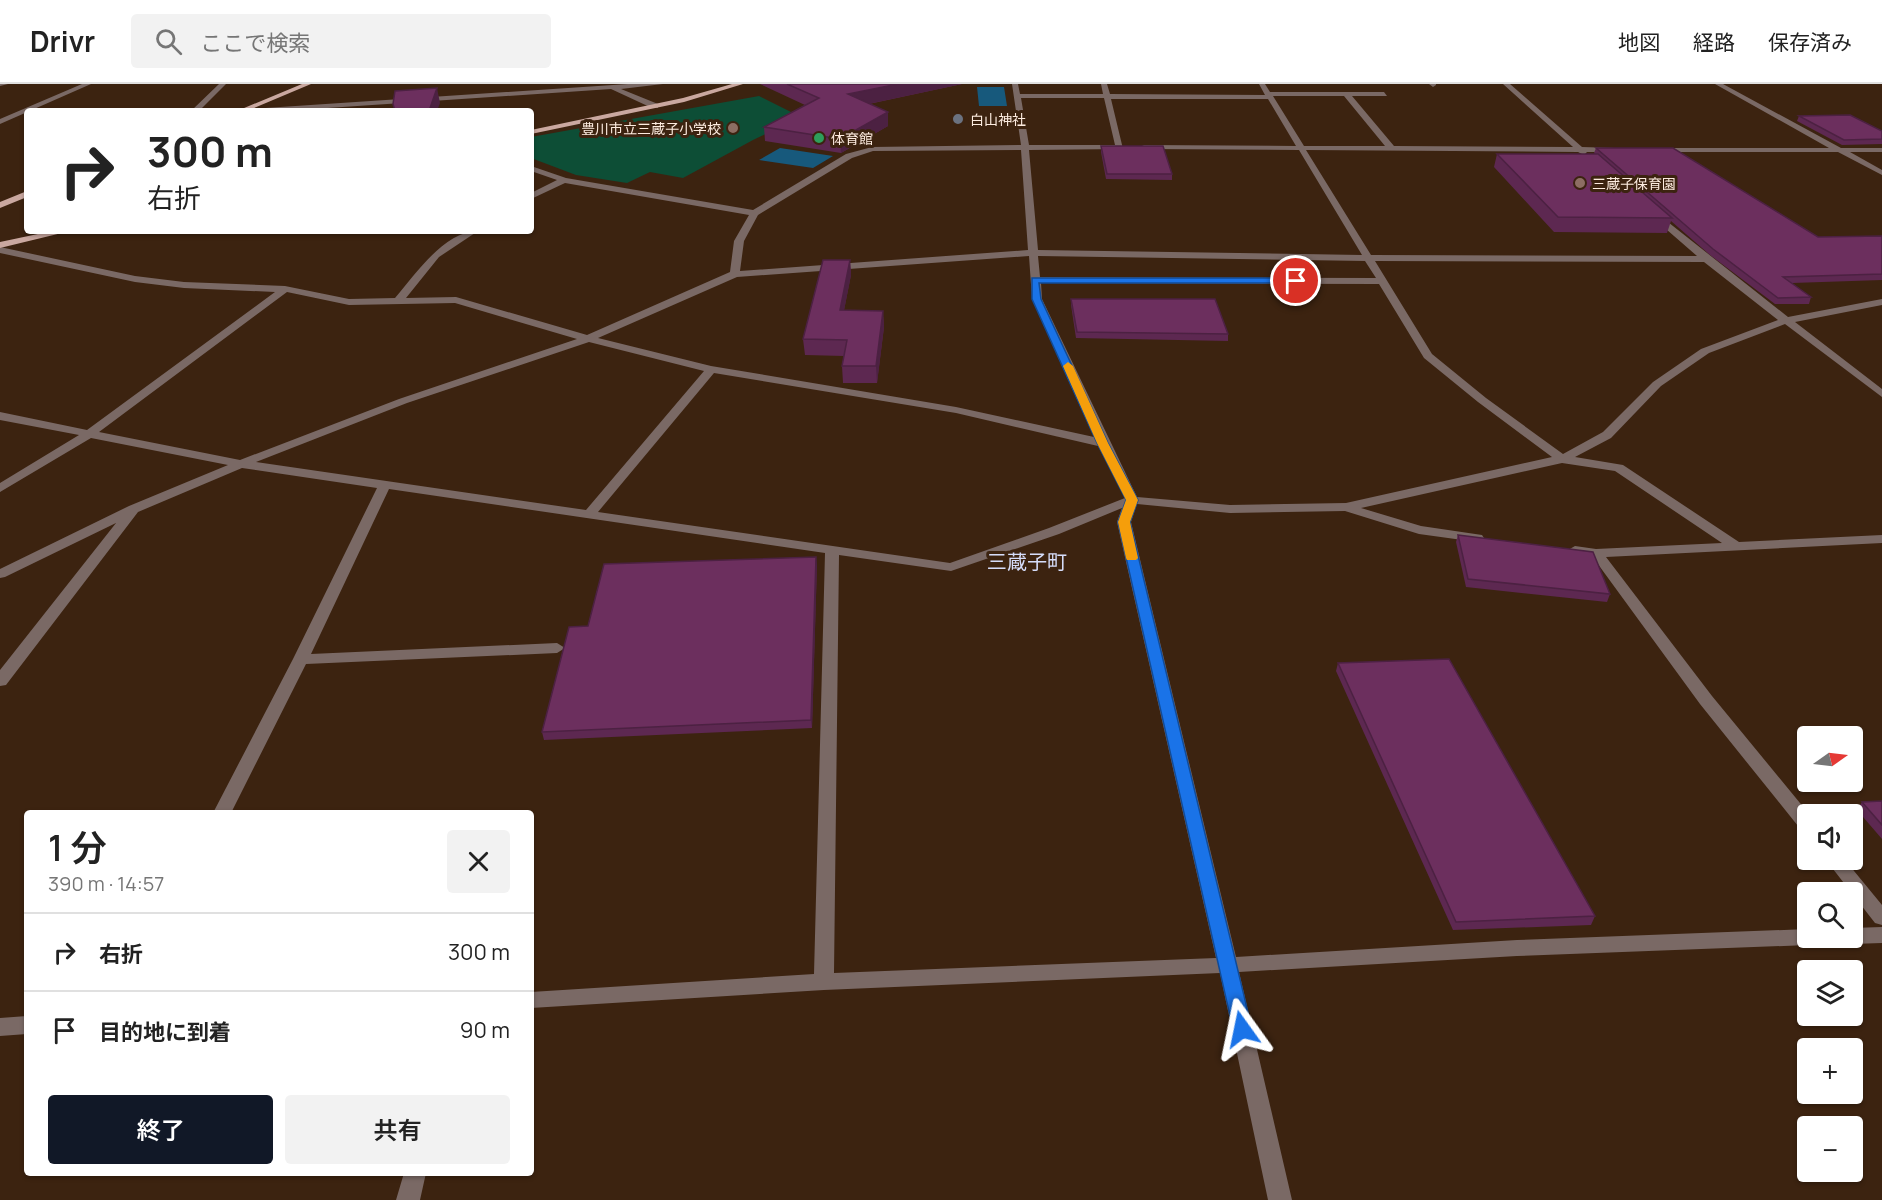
<!DOCTYPE html>
<html lang="ja">
<head>
<meta charset="utf-8">
<style>
  body { margin:0; font-family:Manrope,"Noto Sans JP",sans-serif; background:#f2f2f2; color:#222; height:100vh; display:flex; flex-direction:column; font-size:22px; white-space:nowrap }
  * { box-sizing:border-box; margin:0 }
  p { font-size:20px; color:#767676 }
  .icon { flex:none; width:33px; height:33px; fill:none; stroke:currentColor; stroke-width:2; stroke-linecap:round; stroke-linejoin:round }
  .map { position:relative; flex:1; overflow:hidden }
  .drawer { position:absolute; left:24px; top:726px; width:510px; height:366px; display:flex; flex-direction:column; background:#fff; border-radius:6px; box-shadow:0 2px 4px #0004 }
  .drawer>* { flex:none }
  .banner { position:absolute; left:24px; top:24px; width:510px; height:126px; border-radius:6px; box-shadow:0 2px 4px #0004; background:#fff; color:#222; overflow:hidden }
  .needle { width:39px; rotate:76deg }
  .controls { position:absolute; left:1797px; top:642px; display:grid; gap:12px }
  .controls a { display:grid; place-items:center; width:66px; height:66px; border-radius:6px; background:#fff; box-shadow:0 2px 4px #0004; font-size:30px }
  .pin { position:absolute; display:grid; place-items:center; width:51px; height:51px; color:#fff; margin:-26px; border:3px solid #fff; border-radius:50%; box-shadow:0 2px 6px #0007 }
  .me { position:absolute; width:66px; margin:-33px; rotate:348deg; stroke-linejoin:round; filter:drop-shadow(0 0 4px #0008) }
  .turn { display:flex; align-items:center; gap:21px; height:126px; padding:0 24px; font-size:27px }
  .turn .icon { width:78px; height:78px; stroke-width:2.5 }
  .turn b { display:block; font-size:42px; line-height:51px }
  .round { display:grid; place-items:center; flex:none; width:63px; height:63px; border-radius:6px; background:#f2f2f2 }
  .headline { display:flex; align-items:center; justify-content:space-between; height:102px; padding:0 24px }
  h1 { font-size:36px; font-weight:600; line-height:45px }
  .button { display:flex; gap:12px; margin-top:auto; padding:12px 24px }
  .button a { flex:1; height:69px; border-radius:6px; background:#111827; color:#fff; font-size:24px; font-weight:600; line-height:69px; text-align:center }
  .button a+a { background:#f2f2f2; color:#222 }
  ul { padding:0; list-style:none }
  li { display:flex; align-items:center; gap:18px; height:78px; padding:0 24px; border-top:2px solid #e0e0e0 }
  li div { flex:1 }
  li b { display:block; font-size:22px }
  li em { font-style:normal }
  header { display:flex; align-items:center; gap:36px; box-sizing:border-box; height:84px; padding:0 30px; background:#fff; border-bottom:2px solid #e0e0e0 }
  header strong { font-size:28px }
  nav { display:flex; gap:33px; margin-inline-start:auto; font-size:21px }
  .search { width:420px; height:54px; background:#f2f2f2; display:flex; align-items:center; gap:15px; box-sizing:border-box; padding:0 21px; border-radius:6px; color:#767676; font-size:22px }
  .map>svg:first-child { display:block }
  .green { fill:#0d4e36 }
  .water { fill:#17597c }
  .lines { fill:none; stroke-linecap:round; stroke-linejoin:round }
  .minor { fill:#7a6965; fill-rule:evenodd }
  .major { fill:#caa8a0; fill-rule:evenodd }
  .wall { fill:#5d2851 }
  .shaded-wall { fill:#4c2142 }
  .building { fill:#6c2f5e; stroke:#4c2142; stroke-width:1.5 }
  .route { fill:#1a73e8; stroke:#114b97; stroke-width:1.5 }
  .slow { fill:#f59e0b }
  .worship-dot { fill:#6b7280; stroke:#3c2310; stroke-width:2 }
  .education-dot { fill:#8d6e63; stroke:#3c2310; stroke-width:2 }
  .leisure-dot { fill:#2e9e5b; stroke:#3c2310; stroke-width:2 }
  .labels { text-anchor:middle; dominant-baseline:central; stroke-width:6; stroke-linejoin:round; paint-order:stroke }
  .far-poi-label { font-size:14px; fill:#fdece0; stroke:#3c2310; text-anchor:start }
  .quarter-label { font-size:20px; fill:#d6ddfa; stroke:#3c2310 }
</style>
</head>
<body>
<header>
<strong>Drivr</strong>
<div class="search"><svg class="icon" aria-label="search" viewBox="0 0 24 24"><circle cx="10" cy="10" r="6"/><path d="M15 15l6 6"/></svg>ここで検索</div>
<nav><a>地図</a><a>経路</a><a>保存済み</a></nav>
</header>
<div class="map">
<svg width="1882" height="1116" viewBox="0 0 1882 1116">
  <rect width="100%" height="100%" fill="#3c2310"/>
  <path class="green" d="M759 12 805 35 786 40 753 56 683 94 650 88 627 99 576 91 531 74V53Z"/>
  <path class="water" d="M977 3H1004L1007 22H979Z
    M780 64 833 72 813 84 759 76Z"/>
  <g class="lines">
    <path class="minor" d="M0 0H8L0 2Z
      M82 0H91L0 40V35Z
      M219 0H226L199 27H191Z
      M628 0H663L621 5 658 20V24H652L611 5 283 27H246L250 25Z
      M1012 0H1018L1020 10H1103L1101 0H1107L1110 10 1265 11 1259 0H1265L1270 8H1384L1387 12H1352L1394 62 1573 63 1503 0H1510L1582 63 1615 64 1619 66 1615 68H1587L1584 71 1578 68 1306 66 1371 171 1697 172 1651 132V128L1654 127 1788 233 1882 215V221L1795 238 1882 305V313L1785 240 1709 269 1661 302 1611 354 1575 373 1623 381 1739 458 1882 451V459L1606 473 1712 612 1809 730 1808 748 1802 747 1700 620 1592 472 1570 469 1568 466 1575 462 1596 465 1722 459 1615 387 1562 379 1361 424 1421 442 1482 451 1484 454 1482 457 1477 458 1419 450 1345 427 1230 429 1137 420 1131 438 1236 873 1517 856 1808 845V854H1817L1815 858 1808 861 1517 872 1239 888 1292 1116H1268L1220 889 824 906 531 924V908L814 890 825 469 389 405 311 570 557 559 565 564 557 569 306 580 231 729H213L293 575 377 404 242 384 138 428 6 601 0 602V586L116 439 5 493 0 494V485L129 422 228 381 91 354 0 408V399L79 351 0 336V328L87 346 275 208 184 204 135 198 0 169V163L135 192 184 198 285 202 349 215 395 214C415 191 444 147 478 147L439 173 406 214 456 213 587 251 730 188 734 157 749 131 565 99 531 115V109L557 96 531 87V82L566 94 753 126 846 70 872 63 1021 61ZM1273 12H1344L1385 62H1304ZM1021 14H1104L1115 61H1029ZM1111 15H1268L1296 62 1144 61 1140 63 1144 65 1299 66 1362 171 1038 166 1029 66 1123 65ZM1021 66 1028 166 740 187 744 157 758 131 852 74 873 67ZM1029 172 1032 215 1094 353 956 323 711 282 598 254 737 193ZM1038 172 1365 177 1376 194 1040 193ZM1375 177 1704 178 1778 236 1701 265 1653 298 1603 348 1563 370 1486 314 1432 270ZM1041 199 1379 200 1424 274 1478 318 1552 373 1346 419 1230 421 1137 413 1042 215ZM287 208 349 221 455 219 577 255 399 315 240 376 99 348ZM589 258 704 287 586 426 256 378 407 319ZM714 289 956 329 1098 362 1125 414 1049 444 950 479 598 428ZM1122 424 1117 438 1216 874 834 889 839 471 951 487 1059 450Z
      M1429 0H1436V1L1433 3Z
      M1715 0H1723L1841 64H1882V68H1850L1882 86V91L1838 68H1654L1653 66 1657 64H1829Z
      M1826 776H1845L1882 821V841L1875 839Z
      M1882 843V859L1852 860 1845 857 1843 854H1852V844Z
      M27 932V950L0 952V934Z
      M404 1089H426L420 1116H396Z"/>
    <path class="major" d="M302 0H311L247 27H237Z
      M732 0H743L684 18 531 50V46L683 14Z
      M27 107V113L0 124V118Z
      M52 147H70L0 164V158Z"/>
  </g>
  <path class="wall" d="M760 0H962L869 20 888 28V42L841 69 765 57 764 43 805 21Z
    M1799 32 1882 47V60L1842 61 1797 37Z
    M1101 62 1172 90V96L1106 95 1101 68Z
    M1596 64 1818 153 1882 152V196L1792 199 1811 213 1809 220H1775L1710 171 1671 137 1667 149 1554 148 1494 83 1497 70H1595L1594 69Z
    M850 176 851 191 844 226 883 227 884 243 877 299H843L842 282 844 272 805 271 803 255Z
    M1071 215 1228 250V257L1076 254 1071 221Z
    M1458 451 1610 510 1607 518 1466 503 1456 458Z
    M817 480 812 644 544 656 542 648 588 542Z
    M1338 579 1595 832 1591 841 1453 846 1336 587Z
    M1882 717V755L1857 726 1862 718Z"/>
  <path class="shaded-wall" d="M898 0H962L849 24 848 10Z
    M437 4 440 19 437 27H429Z
    M888 28V42L841 69 840 55Z
    M850 176 851 191 841 242 840 226Z
    M883 227 884 243 877 299 876 282Z
    M816 473 817 480 812 644 811 636Z"/>
  <path class="building" d="M787 0H898L848 10 888 28 840 55 764 43 819 14Z
    M437 4 429 27H395L393 20 395 7Z
    M1850 31 1882 47V55L1844 56 1799 32Z
    M1101 62H1163L1172 90H1107Z
    M1596 64H1673L1818 153 1882 152V190L1783 193 1811 213 1778 214 1713 165Z
    M1497 70H1598L1672 134 1558 133Z
    M823 176H850L840 226 883 227 876 282H842L847 256 803 255Z
    M1071 215H1215L1228 250 1077 248Z
    M1458 451 1593 468 1610 510 1468 495Z
    M816 473 811 636 542 648 569 543 588 542 604 480Z
    M1449 575 1595 832 1456 838 1338 579Z
    M1882 717V741L1862 718Z"/>
  <path class="route" d="M1032 194H1296L1300 197 1296 199H1039L1041 215 1108 359 1138 416 1130 438 1252 945 1249 950 1242 953 1236 950 1233 945 1118 438 1126 416 1097 359 1032 215Z"/>
  <path class="slow" d="M1068 278 1073 282 1108 359 1138 416 1130 438 1138 474 1136 476H1127L1126 474 1118 438 1126 416 1097 359 1063 282Z"/>
  <circle class="worship-dot" cx="958" cy="35" r="6"/>
  <g class="education-dot">
    <circle cx="733" cy="44" r="6"/>
    <circle cx="1580" cy="99" r="6"/>
  </g>
  <circle class="leisure-dot" cx="819" cy="54" r="6"/>
  <g class="labels">
    <g class="far-poi-label">
      <text x="970" y="35">白山神社</text>
      <text x="721" y="44" text-anchor="end">豊川市立三蔵子小学校</text>
      <text x="831" y="54">体育館</text>
      <text x="1592" y="99">三蔵子保育園</text>
    </g>
    <g class="quarter-label">
      <text x="1027" y="477">三蔵子町</text>
    </g>
  </g>
</svg>
<div class="controls">
<a><svg class="needle" viewBox="-14 -14 28 28"><path d="M0-13l5 13h-10z" fill="#e53935"/><path d="M0 13l5-13h-10z" fill="#767676"/></svg></a>
<a><svg class="icon" aria-label="sound" viewBox="0 0 24 24"><path d="M4 9h4l5-4v14l-5-4H4zM17 9q2 3 0 6"/></svg></a>
<a><svg class="icon" aria-label="search" viewBox="0 0 24 24"><circle cx="10" cy="10" r="6"/><path d="M15 15l6 6"/></svg></a>
<a><svg class="icon" aria-label="layers" viewBox="0 0 24 24"><path d="M12 4l9 5-9 5-9-5zM3 14l9 5 9-5"/></svg></a>
<a>+</a>
<a>−</a>
</div>
<div class="pin" style="left:1296px;top:197px;background:#d93025"><svg class="icon" aria-label="arrive" viewBox="0 0 24 24"><path d="M6 21V4h12l-3 4 3 4H6"/></svg></div>
<svg class="me" style="left:1242px;top:945px" viewBox="-20 -20 40 40"><path d="M0-17L14 15 0 8-14 15z" fill="#1a73e8" stroke="#fff" stroke-width="4"/></svg>
<div class="banner">
<div class="turn"><svg class="icon" aria-label="right" viewBox="0 0 24 24"><path d="M7 20v-9h11M14 6l5 5-5 5"/></svg><div><b>300 m</b>右折</div></div>
</div>
<section class="drawer">
<div class="headline"><div><h1>1 分</h1><p>390 m · 14:57</p></div><a class="round"><svg class="icon" aria-label="close" viewBox="0 0 24 24"><path d="M6 6l12 12M18 6L6 18"/></svg></a></div>
<ul>
<li><svg class="icon" aria-label="right" viewBox="0 0 24 24"><path d="M7 20v-9h11M14 6l5 5-5 5"/></svg><div><b>右折</b></div><em>300 m</em></li>
<li><svg class="icon" aria-label="arrive" viewBox="0 0 24 24"><path d="M6 21V4h12l-3 4 3 4H6"/></svg><div><b>目的地に到着</b></div><em>90 m</em></li>
</ul>
<div class="button"><a>終了</a><a>共有</a></div>
</section>
</div>
</body>
</html>
